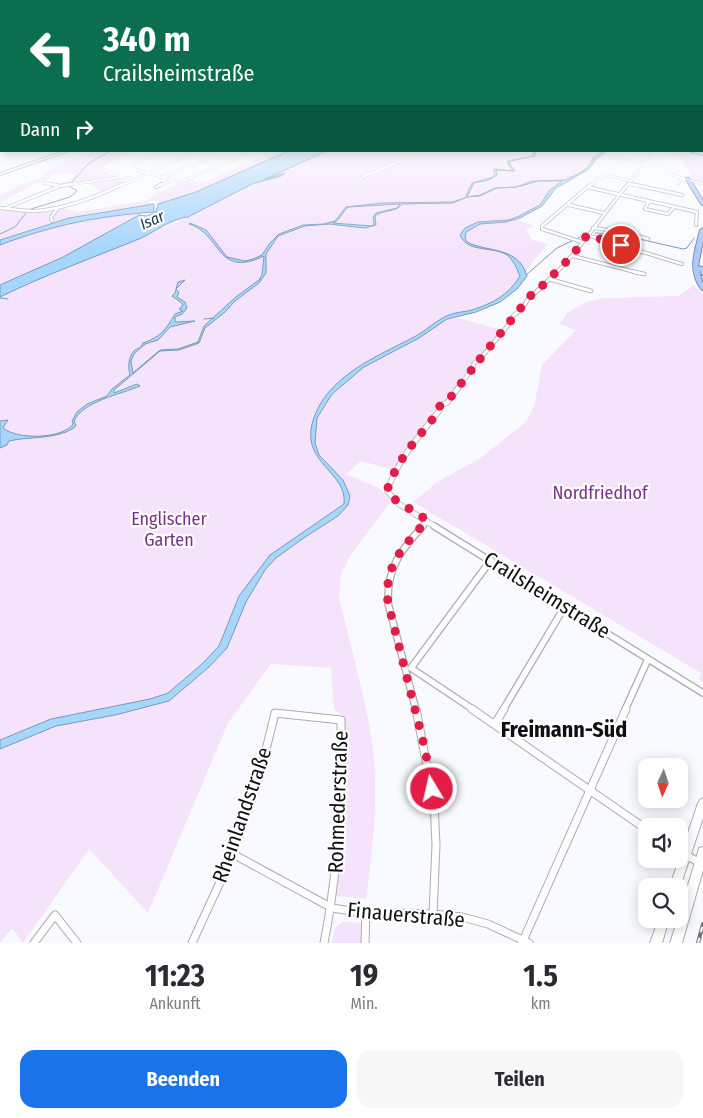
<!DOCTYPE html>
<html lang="de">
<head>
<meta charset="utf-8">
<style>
  body { margin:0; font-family:"Fira Sans Condensed",sans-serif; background:#f7f7f7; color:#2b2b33; height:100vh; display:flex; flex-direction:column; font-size:19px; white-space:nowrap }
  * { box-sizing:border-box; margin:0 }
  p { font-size:16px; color:#7c7c81 }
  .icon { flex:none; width:28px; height:28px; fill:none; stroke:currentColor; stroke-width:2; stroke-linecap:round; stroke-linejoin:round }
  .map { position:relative; height:943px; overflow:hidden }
  .details { display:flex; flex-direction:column; background:#fff; flex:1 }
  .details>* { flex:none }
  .banner { position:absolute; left:0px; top:0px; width:704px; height:152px; box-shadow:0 2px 12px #0003; background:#0b6e4f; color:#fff; overflow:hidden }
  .needle { width:32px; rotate:183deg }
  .fabs { position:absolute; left:638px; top:758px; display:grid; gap:10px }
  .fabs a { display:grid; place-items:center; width:50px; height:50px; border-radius:10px; background:#fff; box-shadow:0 2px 12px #0003; font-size:25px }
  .pin { position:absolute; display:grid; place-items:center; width:42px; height:42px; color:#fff; margin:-21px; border:2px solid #fff; border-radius:50%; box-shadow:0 1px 5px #0007 }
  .me { position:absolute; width:55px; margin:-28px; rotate:351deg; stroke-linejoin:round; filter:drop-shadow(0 0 4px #0008) }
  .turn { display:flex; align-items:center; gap:18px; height:105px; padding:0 20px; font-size:22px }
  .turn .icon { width:65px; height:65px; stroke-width:2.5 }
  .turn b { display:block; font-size:35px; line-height:42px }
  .then { display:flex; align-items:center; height:48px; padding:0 20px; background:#0003; gap:10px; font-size:19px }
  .eta { display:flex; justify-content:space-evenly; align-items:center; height:85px; text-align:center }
  .eta b { font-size:30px; font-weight:700; line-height:35px }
  .cta { display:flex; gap:10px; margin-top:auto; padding:10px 20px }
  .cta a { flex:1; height:58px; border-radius:15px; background:#1a73e8; color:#fff; font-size:20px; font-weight:700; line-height:58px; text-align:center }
  .cta a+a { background:#f7f7f7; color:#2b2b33 }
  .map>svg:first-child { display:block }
  .green { fill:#f5e3fb }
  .water { fill:#a7d6fd; stroke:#799ab6; fill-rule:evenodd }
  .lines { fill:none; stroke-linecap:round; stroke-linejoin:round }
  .stream { stroke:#799ab6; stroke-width:1 }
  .street-far5-casing { stroke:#abacb2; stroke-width:2.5 }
  .street-far4-casing { stroke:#abacb2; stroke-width:4 }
  .street-far3-casing { stroke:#abacb2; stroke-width:4.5 }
  .street-far2-casing { stroke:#abacb2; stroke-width:6 }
  .street-far1-casing { stroke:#abacb2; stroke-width:8 }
  .street-casing { stroke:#abacb2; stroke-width:9 }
  .secondary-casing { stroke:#abacb2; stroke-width:2 }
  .highway-casing { stroke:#7789a8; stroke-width:2 }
  .street-far5 { stroke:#fff; stroke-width:2 }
  .street-far4 { stroke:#fff; stroke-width:2.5 }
  .street-far3 { stroke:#fff; stroke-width:3 }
  .street-far2 { stroke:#fff; stroke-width:4.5 }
  .street-far1 { stroke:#fff; stroke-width:5.5 }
  .street { stroke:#fff; stroke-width:7 }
  .secondary { fill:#fff; fill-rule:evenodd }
  .highway { fill:#afcafa; fill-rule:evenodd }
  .rail-casing { stroke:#747477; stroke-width:4 }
  .rail { stroke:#fff; stroke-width:2; stroke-dasharray:5.5; stroke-linecap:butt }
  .route { stroke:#e11d48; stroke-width:9; stroke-dasharray:0 16.2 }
  .labels { text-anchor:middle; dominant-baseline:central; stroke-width:4.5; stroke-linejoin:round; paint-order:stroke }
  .far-water-label { font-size:16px; font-style:italic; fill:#173a54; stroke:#fff }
  .park-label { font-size:18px; fill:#76328b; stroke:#fff }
  .near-street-label { font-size:21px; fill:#0f0f11; stroke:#fff }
  .near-neighbourhood-label { font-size:22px; font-weight:bold; fill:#0f0f11; stroke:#fff }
</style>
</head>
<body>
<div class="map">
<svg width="703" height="943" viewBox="0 0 703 943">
  <rect width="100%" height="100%" fill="#f9faff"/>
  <path class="green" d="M95 151H134L124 155 100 169V170L125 181 101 191 86 182 70 184 75 173 53 174 45 183H36L0 203V196L20 185 40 178 46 171 57 165Z
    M275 151H288L196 192 163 203 158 204 157 201H149L150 205C98 210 49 221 0 240V209L29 212 63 208 78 212 145 201 162 191 188 180 202 183Z
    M325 151H606L596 159 589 169 556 188 542 206 515 219 534 226 526 229 532 240 548 244C544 250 528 266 526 272 525 274 526 277 525 279 509 304 481 311 454 317L505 331 394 470 361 461 346 474 379 488 391 501 350 556 341 575 339 597C350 643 363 689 371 735 380 789 373 846 366 899L337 896 346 791 343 716 334 709 331 668 271 664 228 723 148 913 89 849 23 943 12 928 0 943V297L69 266 188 217 251 183Z
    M661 151H689L703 155V183L685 178 692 175 680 157Z
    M121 214H139L81 248 0 285V245L59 225Z
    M692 284 703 294V682L699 679 701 673 413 502 437 482 479 459 526 422 534 407 542 365 576 330 560 324 567 313 586 302 604 298 678 296 692 287Z
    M343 921 360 923 362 926 361 943H328L332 942 335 928Z"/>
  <path class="water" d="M288 151H327L265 179 285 173 281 176 252 184 188 217C170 219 155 232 139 239 92 258 45 275 0 297V285L63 257 139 215 147 216 156 212 158 204 196 192Z
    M534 151H536L535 156 510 161V165L515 171 496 170 497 175 489 180 474 183 467 197 480 195 495 188 516 187 533 181 565 180 580 173 588 167 593 158 603 151H607L596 159 589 169 556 188 542 206 520 218 506 222 480 224 466 232 465 238 467 242C489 253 518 246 527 276L517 289 500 302 476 312 447 319 419 338 364 367 332 394 317 418 315 443 319 455 343 480 350 496 348 505 338 516 305 537 276 558 265 570 246 602 227 648 209 667 169 701 115 715 56 726 0 749V740L51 719 150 699 168 693 202 664 219 646 239 596 270 555 344 504C348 473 302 463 312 424 324 377 376 357 414 337 426 331 436 320 449 315 456 312 465 312 472 310 493 303 509 295 520 276 517 269 513 259 507 255 493 246 467 253 460 235L465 228 478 222 509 220 519 216 540 205 549 191 562 181H539L517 187 497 188 480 196 467 197 453 203 402 204C396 213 384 209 375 216L376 225 365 228 329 224 305 226 278 236 266 254V273L259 283 235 301 225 312 205 328 199 343 179 350 160 351 114 390V393L137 384 140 386C122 394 80 402 74 422L76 425 74 428C54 440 31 436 9 441L7 445 0 448V421L8 420 3 428C17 440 63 439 73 424L72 421 77 412 87 404 107 396 112 389 130 375C128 368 128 357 134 351 137 348 140 349 143 343 161 337 166 329 175 314L183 311 179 309 181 308 183 304 172 296 175 293 178 282 185 280 176 289 179 292 177 297 185 302 187 308 182 314 175 317V322L195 321 170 327 158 340 145 344 134 354 131 361 133 373 160 350 178 349 198 342 204 326 237 296 259 280 262 275 264 256C216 279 222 234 189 224L190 223 206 230 227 257 245 261 253 259 262 255 270 243 279 234 303 225 324 224 335 221 346 207 382 203 452 202 465 198 472 183 493 177 495 174 493 170 495 169 513 171 508 164V161L533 156ZM400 204 397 208 376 213 373 217 374 224 372 226 333 223C341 220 342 211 349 207Z
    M154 204V212C98 216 53 225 0 245V240L69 218Z"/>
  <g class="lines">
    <path class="stream" d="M71 183 88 164 110 151
      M31 209 70 197 77 191 69 186
      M595 233 617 234 683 249 687 248 694 238
      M0 234 15 227 26 213
      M526 275 557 248 580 237
      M0 298 8 299
      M204 319 214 318"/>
    <defs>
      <path id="street-far5" d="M163 151 133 163V167L139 171 180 182 254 151
        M193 152 232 159
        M613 157 653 165 672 175 703 184
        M102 169 120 177
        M605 175 632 181
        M162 178 215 156
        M356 180 423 151
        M44 183 58 186
        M629 184 637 186
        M678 184 682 178
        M62 186 121 177 131 178
        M121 186 195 151
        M159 186 173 180
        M590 186 599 178
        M627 186 654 151"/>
      <path id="street-far4" d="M51 184 60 186
        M631 184 682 195
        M156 187 162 184
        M587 187 697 212 696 225
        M649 201 645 209 668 214 674 207
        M569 205 604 213
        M0 208C12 209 23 211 35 211 65 209 96 197 123 184
        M6 208 60 186 71 184
        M52 221 51 217 58 208
        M593 228 624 232 648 239
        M587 235 682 264
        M582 242 542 229V226L591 184
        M573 256 639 273
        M556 273C583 246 604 213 628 184"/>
      <path id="street-far3" d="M634 272 644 274
        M549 279 591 291
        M461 384 473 368 474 363 480 359 510 323 513 316 522 309 531 294H534L557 272"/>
      <path id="street-far2" d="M421 527 427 521
        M436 527 399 504 387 491C398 460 419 436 439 411L441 405 447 403 462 383"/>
      <path id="street-far1" d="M434 526 703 693
        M416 710 388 603C387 568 400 551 423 526
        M474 710 411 668 491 560
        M503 710 565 606
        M625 710 648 659"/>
      <path id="street" d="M416 709 434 803 436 845 433 914
        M472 709 646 829
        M495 724 504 709
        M679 851 700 863
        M233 854 332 908 359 912 433 914 462 917 488 924 529 943
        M34 943 55 915 77 943
        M192 943 233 854 259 778 275 713 341 720C342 795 339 869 324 943
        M365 943 366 911
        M522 943 626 709"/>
      <path id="secondary" d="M64 151H69L0 175V173Z
        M703 798V818L679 890V886H670L698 803 700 800Z
        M703 847V870L682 943H670L678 919H679V915L698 852 699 848Z
        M659 919H669L662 943H650Z"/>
      <path id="highway" d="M0 145H1V147H0Z
        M690 151 703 153V155L691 152Z
        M685 178H689L703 200V205L701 204Z
        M703 228V241L698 266 703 267V275L701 274 699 270 703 284V290L701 289C687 269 695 252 700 230Z"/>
    </defs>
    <use href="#street-far5" class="street-far5-casing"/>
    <use href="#street-far4" class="street-far4-casing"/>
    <use href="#street-far3" class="street-far3-casing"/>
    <use href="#street-far2" class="street-far2-casing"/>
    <use href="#street-far1" class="street-far1-casing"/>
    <use href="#street" class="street-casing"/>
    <use href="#secondary" class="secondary-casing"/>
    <use href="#highway" class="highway-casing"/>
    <use href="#street-far5" class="street-far5"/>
    <use href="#street-far4" class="street-far4"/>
    <use href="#street-far3" class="street-far3"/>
    <use href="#street-far2" class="street-far2"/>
    <use href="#street-far1" class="street-far1"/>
    <use href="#street" class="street"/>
    <use href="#secondary" class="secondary"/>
    <use href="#highway" class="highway"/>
    <defs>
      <path id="rail" d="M698 943 703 924"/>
    </defs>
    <use href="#rail" class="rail-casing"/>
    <use href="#rail" class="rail"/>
  </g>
  <linearGradient id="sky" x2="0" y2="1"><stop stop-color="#8ec2f0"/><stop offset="0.47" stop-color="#fcfdff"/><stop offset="1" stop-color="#fcfdff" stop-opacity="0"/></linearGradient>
  <rect width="703" height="249" fill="url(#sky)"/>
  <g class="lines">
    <path class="route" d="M432 789 425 749 388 603C384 564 403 548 427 520L391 497 387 491C396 460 419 437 439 411L440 405 447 402 473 368 474 362 480 359 532 294H534L572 256 587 235 621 245"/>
  </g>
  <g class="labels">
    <g class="far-water-label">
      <text transform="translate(152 220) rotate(-24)">Isar</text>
    </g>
    <g class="park-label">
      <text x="600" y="493">Nordfriedhof</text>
      <text x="169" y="519">Englischer<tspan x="169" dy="21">Garten</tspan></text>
    </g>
    <g class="near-street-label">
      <text transform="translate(547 595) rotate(32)">Crailsheimstraße</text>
      <text transform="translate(338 802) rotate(-88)">Rohmederstraße</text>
      <text transform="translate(242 815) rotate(-71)">Rheinlandstraße</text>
      <text transform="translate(406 915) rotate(5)">Finauerstraße</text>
    </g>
    <g class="near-neighbourhood-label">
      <text x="564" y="729">Freimann-Süd</text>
    </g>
  </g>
</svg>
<div class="fabs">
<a><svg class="needle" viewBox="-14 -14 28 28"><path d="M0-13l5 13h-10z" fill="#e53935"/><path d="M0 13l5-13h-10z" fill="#7c7c81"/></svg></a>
<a><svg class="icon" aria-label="sound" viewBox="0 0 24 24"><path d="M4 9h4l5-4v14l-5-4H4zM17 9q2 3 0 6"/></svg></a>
<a><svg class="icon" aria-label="search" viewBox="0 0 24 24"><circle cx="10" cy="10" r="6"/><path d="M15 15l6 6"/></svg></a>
</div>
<div class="pin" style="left:621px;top:245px;background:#d93025"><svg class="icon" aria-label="arrive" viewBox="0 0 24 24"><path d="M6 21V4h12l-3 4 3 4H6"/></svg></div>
<svg class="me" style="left:432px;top:789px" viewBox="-20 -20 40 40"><circle r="17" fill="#e11d48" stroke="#fff" stroke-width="3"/><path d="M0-11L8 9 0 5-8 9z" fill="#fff"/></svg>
<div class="banner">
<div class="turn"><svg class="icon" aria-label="left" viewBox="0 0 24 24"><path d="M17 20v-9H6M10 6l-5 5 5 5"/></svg><div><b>340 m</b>Crailsheimstraße</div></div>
<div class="then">Dann<svg class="icon" aria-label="right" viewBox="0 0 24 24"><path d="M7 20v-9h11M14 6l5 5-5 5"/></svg></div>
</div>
</div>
<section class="details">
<div class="eta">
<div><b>11:23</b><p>Ankunft</p></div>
<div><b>19</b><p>Min.</p></div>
<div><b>1.5</b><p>km</p></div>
</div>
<div class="cta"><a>Beenden</a><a>Teilen</a></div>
</section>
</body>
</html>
